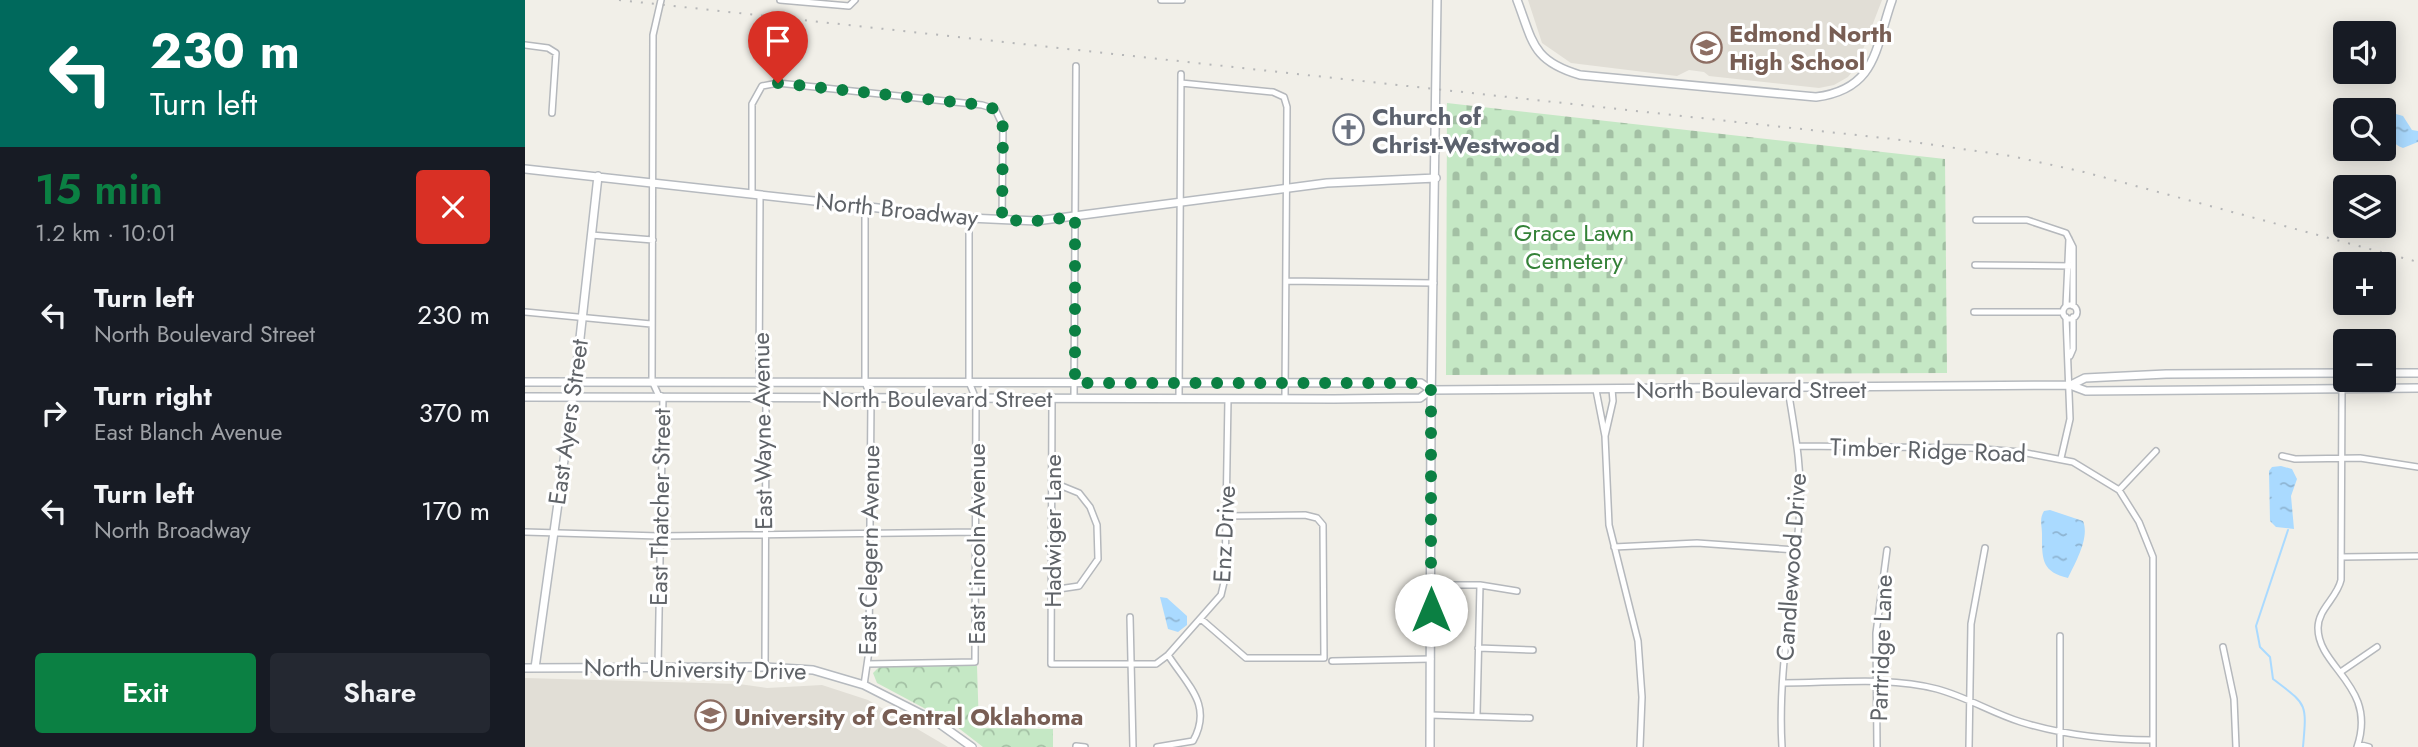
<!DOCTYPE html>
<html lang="en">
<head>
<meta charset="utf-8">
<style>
  body { margin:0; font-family:Jost,sans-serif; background:#242831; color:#f1f3f6; height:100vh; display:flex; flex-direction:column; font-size:26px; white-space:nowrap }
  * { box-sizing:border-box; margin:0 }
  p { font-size:23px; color:#9ea1a6 }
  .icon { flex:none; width:38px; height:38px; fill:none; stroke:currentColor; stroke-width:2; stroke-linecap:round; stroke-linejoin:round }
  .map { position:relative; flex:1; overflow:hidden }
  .panel { display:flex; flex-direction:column; background:#171b24; width:525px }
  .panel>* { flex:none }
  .guide { background:#00695c; color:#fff; overflow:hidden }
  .fabs { position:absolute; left:1808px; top:21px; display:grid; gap:14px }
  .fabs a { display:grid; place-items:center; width:63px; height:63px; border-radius:7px; background:#171b24; box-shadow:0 4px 18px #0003; font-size:35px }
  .pin { position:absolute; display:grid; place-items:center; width:60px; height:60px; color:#fff; margin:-72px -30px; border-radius:50% 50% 50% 0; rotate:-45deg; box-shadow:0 0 7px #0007 }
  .pin .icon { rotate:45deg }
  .me { position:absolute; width:77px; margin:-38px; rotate:0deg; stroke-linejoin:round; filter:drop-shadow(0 0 5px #0008) }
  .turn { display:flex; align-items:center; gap:24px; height:147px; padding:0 35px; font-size:32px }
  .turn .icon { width:91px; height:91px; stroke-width:2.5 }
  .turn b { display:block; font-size:49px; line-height:60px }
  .round { display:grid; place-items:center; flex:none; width:74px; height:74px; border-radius:7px; background:#242831 }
  .head { display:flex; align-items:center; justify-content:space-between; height:119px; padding:0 35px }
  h1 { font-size:42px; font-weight:600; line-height:52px; color:#0b8043 }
  .primary-button { display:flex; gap:14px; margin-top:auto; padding:14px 35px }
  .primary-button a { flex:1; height:80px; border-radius:7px; background:#0b8043; color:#fff; font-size:28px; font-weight:600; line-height:80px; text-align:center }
  .primary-button a+a { background:#242831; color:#f1f3f6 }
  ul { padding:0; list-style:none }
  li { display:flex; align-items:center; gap:21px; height:98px; padding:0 35px }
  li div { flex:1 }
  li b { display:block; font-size:26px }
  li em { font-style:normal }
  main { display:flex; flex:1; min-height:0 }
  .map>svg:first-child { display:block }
  .education { fill:#e1ded6 }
  .forest { fill:url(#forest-crowns) }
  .cemetery { fill:url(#cemetery-stones) }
  .water { fill:url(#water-ripples) }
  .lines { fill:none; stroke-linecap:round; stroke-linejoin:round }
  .stream { stroke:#aadaff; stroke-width:2 }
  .street-casing { stroke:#b5b8bc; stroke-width:8 }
  .secondary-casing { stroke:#b6babf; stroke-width:10 }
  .street { stroke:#fff; stroke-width:5 }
  .secondary { stroke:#fff; stroke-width:7 }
  .rail { stroke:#b6b7b8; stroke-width:2; stroke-dasharray:2 9; stroke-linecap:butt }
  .route { stroke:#0b8043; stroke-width:12; stroke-dasharray:0 21.6 }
  .labels { text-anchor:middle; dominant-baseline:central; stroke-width:6; stroke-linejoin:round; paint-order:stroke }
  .education-label { font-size:24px; font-weight:bold; fill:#785e54; stroke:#fff; text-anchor:start }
  .worship-label { font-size:24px; font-weight:bold; fill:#5b616d; stroke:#fff; text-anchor:start }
  .street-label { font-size:24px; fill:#5f6368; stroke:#fff }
  .park-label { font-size:24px; fill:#348238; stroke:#fff }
</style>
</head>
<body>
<main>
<section class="panel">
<div class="guide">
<div class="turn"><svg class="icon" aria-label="left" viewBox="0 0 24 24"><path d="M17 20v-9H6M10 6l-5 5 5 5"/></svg><div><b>230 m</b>Turn left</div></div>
</div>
<div class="head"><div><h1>15 min</h1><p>1.2 km · 10:01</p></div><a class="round" style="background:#d93025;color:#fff"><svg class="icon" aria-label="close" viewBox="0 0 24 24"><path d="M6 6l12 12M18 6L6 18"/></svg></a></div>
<ul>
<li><svg class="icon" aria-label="left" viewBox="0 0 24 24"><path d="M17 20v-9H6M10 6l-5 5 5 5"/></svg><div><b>Turn left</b><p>North Boulevard Street</p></div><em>230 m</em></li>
<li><svg class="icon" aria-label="right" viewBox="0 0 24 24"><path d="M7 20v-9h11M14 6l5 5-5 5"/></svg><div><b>Turn right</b><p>East Blanch Avenue</p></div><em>370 m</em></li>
<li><svg class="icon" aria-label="left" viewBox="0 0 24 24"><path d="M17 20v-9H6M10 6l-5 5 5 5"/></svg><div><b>Turn left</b><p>North Broadway</p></div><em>170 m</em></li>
</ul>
<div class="primary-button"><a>Exit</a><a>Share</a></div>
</section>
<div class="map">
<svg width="1893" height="747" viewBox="0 0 1893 747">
  <defs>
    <pattern id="forest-crowns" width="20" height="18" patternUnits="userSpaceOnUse" patternTransform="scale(1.75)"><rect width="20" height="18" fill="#c5e8c5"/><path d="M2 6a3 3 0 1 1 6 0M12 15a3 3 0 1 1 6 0" fill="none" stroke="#a3c0a4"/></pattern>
    <pattern id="cemetery-stones" width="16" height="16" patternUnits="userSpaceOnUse" patternTransform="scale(1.75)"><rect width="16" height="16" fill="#c5e8c5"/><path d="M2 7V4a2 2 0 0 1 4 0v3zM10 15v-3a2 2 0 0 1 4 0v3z" fill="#a3c0a4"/></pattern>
    <pattern id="water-ripples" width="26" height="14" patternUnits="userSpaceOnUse" patternTransform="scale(1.75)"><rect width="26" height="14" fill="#aadaff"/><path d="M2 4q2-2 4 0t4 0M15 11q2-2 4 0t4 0" fill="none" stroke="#8eb4d2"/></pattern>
  </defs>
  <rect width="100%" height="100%" fill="#f1efe8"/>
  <path class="education" d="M1003 0H1357L1332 65 1323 77 1309 85 1294 88 1184 76 1179 72 1164 70 1152 76 1046 63 1017 43Z
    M0 678 214 684 242 688 297 685 343 700 423 747H0Z"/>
  <path class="forest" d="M355 666H452L454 728 528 729V747H458L427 723 352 683 348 673Z"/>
  <path class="cemetery" d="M922 103 1420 159 1422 373 921 375Z"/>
  <path class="water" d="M1871 114 1878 116 1887 130 1893 131V142L1878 148C1865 145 1861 127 1864 116Z
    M1756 466 1767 469 1772 479 1766 496 1769 529 1751 527 1745 521 1744 471 1747 467Z
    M1525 510 1558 521C1565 538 1550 563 1543 578 1516 572 1517 558 1517 534 1517 525 1514 519 1519 511Z
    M635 597 642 598 662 616V625L653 632 643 629Z"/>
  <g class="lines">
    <path class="stream" d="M1763 530 1731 626 1735 647 1745 657 1748 679C1782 705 1782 702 1778 747"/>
    <defs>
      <path id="street" d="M255 0 324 6 330 0
        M636 0H657
        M0 45 23 48 31 53 27 113
        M656 83 748 92 759 97 762 107 760 398
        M227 194V104L237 86 253 83 457 105 470 109 478 126 477 220
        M235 195 234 382 241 398 240 667
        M1451 220H1502L1541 233 1548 247V306
        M66 235 128 240
        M1450 265 1548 266
        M761 281 909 283
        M1538 312a7 7 0 1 1 14 0a7 7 0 1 1-14 0Z
        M1541 306 1544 239
        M0 312 126 324
        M1449 312H1538
        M1545 356 1548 349V317
        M1812 373 1813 349
        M1817 389 1816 580C1812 598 1793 609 1793 628 1793 668 1853 686 1832 747
        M1071 390 1080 436 1088 401 1087 389
        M527 398 526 664H631L643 655 696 595 700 578 703 399
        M549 398 551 66
        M654 399 656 74
        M1080 436 1084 525 1113 641 1117 697 1115 747
        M1273 446 1446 448 1496 452 1548 462 1594 490 1614 522 1628 557V747
        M1757 456 1770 459 1835 458 1893 467
        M1536 458 1545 419 1541 317
        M1594 490 1631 451
        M0 532 134 536 452 532
        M1089 547 1172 543 1271 550
        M1816 557 1893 556
        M906 585H955L992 591
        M527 590 554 586 573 559 572 525 565 507 554 493 527 482
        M605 617 608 747
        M676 619 721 658H799L798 525 792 518 780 515 701 516
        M1698 647 1709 699 1711 747
        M953 648 1008 650
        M807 661 906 659
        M343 664 450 662 451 399 444 382V218
        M133 668 138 397 133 394 127 381 128 35 136 0
        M1817 671 1852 647
        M1258 683C1307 683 1364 676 1412 689 1442 697 1467 713 1496 722 1538 735 1584 740 1628 740
        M339 685 344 651 346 398 340 382V206
        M952 714 955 585
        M905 715 1005 718
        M1833 744 1844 747
        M551 746 560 747
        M632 747 668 741C688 705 663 686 643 655
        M1257 747C1252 666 1271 586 1275 506 1277 466 1269 428 1263 389
        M1352 747 1351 633 1362 550
        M1444 747 1446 624 1460 548
        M1535 747V636"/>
      <path id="secondary" d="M992 0C1008 42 1007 61 1055 75L1291 97C1352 89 1350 48 1367 0
        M0 169 444 218 511 221 802 183 911 178
        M1858 373H1893
        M0 382 896 383 906 390 1545 385 1561 391 1893 388
        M1546 385 1560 378 1641 374 1820 373
        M0 397 809 399 895 398 906 390
        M0 668 240 667 288 670 339 685 412 722 447 747
        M10 668 51 374 73 176
        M905 747 906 405 912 0"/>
    </defs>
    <use href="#street" class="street-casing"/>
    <use href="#secondary" class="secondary-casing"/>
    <use href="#street" class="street"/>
    <use href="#secondary" class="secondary"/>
    <path class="rail" d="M94 0 1368 139 1486 156 1559 172 1893 262"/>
  </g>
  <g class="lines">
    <path class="route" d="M253 83 457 105 470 109 478 127 477 220 511 221 550 217V383H896L906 390V610"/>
  </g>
  <defs>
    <symbol id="school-ring" viewBox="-11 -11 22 22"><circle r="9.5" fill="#fff" stroke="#8d6e63" stroke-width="1.5"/><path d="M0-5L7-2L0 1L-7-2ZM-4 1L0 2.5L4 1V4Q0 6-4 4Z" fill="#8d6e63"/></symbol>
    <symbol id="church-ring" viewBox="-11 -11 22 22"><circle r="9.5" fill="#fff" stroke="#6b7280" stroke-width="1.5"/><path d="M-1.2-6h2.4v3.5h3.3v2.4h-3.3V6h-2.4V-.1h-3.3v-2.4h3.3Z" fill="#6b7280"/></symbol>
    <symbol id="university-ring" viewBox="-11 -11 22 22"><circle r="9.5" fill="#fff" stroke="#8d6e63" stroke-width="1.5"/><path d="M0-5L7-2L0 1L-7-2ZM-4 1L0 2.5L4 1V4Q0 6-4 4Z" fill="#8d6e63"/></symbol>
  </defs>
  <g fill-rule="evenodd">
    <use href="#school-ring" x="1164" y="30" width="35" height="35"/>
    <use href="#church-ring" x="806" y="112" width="35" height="35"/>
    <use href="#university-ring" x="168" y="698" width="35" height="35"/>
  </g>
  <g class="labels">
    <g class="education-label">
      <text x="1204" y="33">Edmond North<tspan x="1204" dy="28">High School</tspan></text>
      <text x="209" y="716">University of Central Oklahoma</text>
    </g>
    <g class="worship-label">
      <text x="847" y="116">Church of<tspan x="847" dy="28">Christ-Westwood</tspan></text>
    </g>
    <g class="street-label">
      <text transform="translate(372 209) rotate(6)">North Broadway</text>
      <text x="1226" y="389">North Boulevard Street</text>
      <text x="412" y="398">North Boulevard Street</text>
      <text transform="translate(43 422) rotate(-82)">East Ayers Street</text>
      <text transform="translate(237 431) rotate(-91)">East Wayne Avenue</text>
      <text transform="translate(1403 450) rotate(2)">Timber Ridge Road</text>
      <text transform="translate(135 507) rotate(-89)">East Thatcher Street</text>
      <text transform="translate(527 531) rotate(-90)">Hadwiger Lane</text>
      <text transform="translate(699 534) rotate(-87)">Enz Drive</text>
      <text transform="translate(451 544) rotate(-90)">East Lincoln Avenue</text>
      <text transform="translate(344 550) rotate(-89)">East Clegern Avenue</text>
      <text transform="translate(1266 567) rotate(-86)">Candlewood Drive</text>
      <text transform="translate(1356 648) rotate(-88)">Partridge Lane</text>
      <text transform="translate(170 669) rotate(1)">North University Drive</text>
    </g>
    <g class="park-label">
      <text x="1049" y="232">Grace Lawn<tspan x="1049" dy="28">Cemetery</tspan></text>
    </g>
  </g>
</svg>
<div class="fabs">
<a><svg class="icon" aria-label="sound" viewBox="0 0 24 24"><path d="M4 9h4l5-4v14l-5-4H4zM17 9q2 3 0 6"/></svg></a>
<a><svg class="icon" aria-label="search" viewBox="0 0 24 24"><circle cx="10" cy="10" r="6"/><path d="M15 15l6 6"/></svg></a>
<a><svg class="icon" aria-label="layers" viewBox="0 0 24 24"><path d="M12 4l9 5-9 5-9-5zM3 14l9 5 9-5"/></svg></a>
<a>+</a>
<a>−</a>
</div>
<div class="pin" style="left:253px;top:83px;background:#d93025"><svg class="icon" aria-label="arrive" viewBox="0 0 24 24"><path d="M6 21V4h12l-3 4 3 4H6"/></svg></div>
<svg class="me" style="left:906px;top:610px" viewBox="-20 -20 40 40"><circle r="19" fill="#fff"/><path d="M0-13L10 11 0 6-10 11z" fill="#0b8043"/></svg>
</div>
</main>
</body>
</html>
